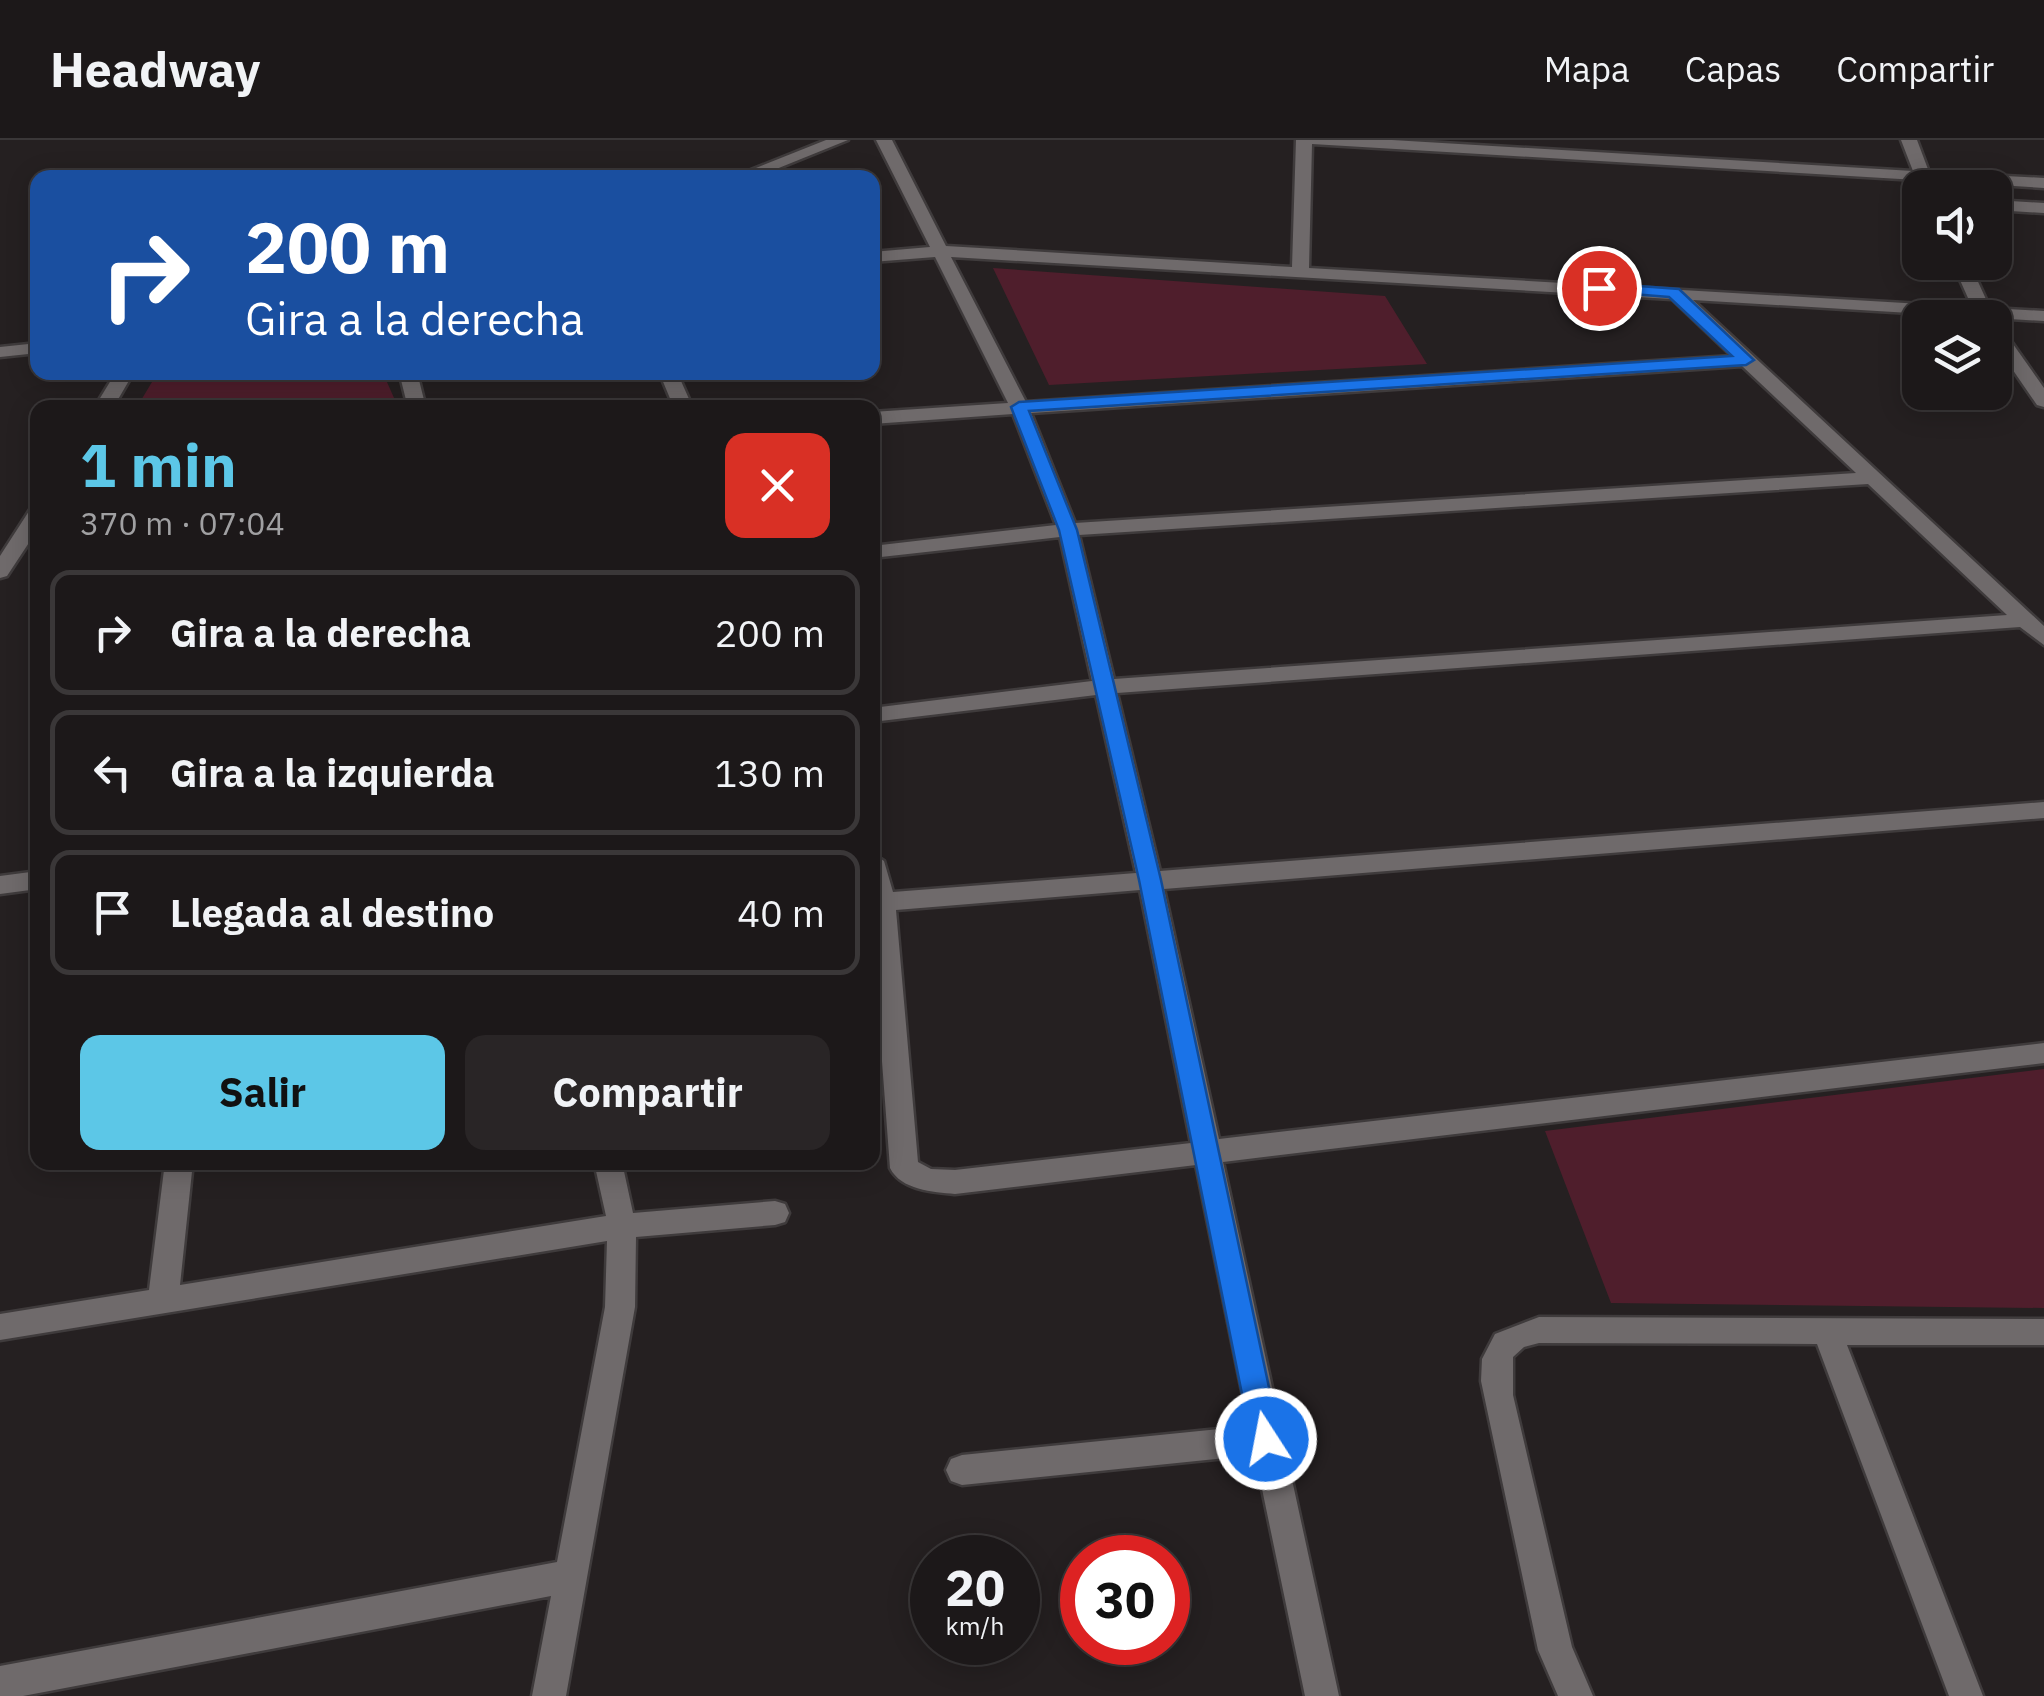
<!DOCTYPE html>
<html lang="es">
<head>
<meta charset="utf-8">
<style>
  body { margin:0; font-family:"IBM Plex Sans",sans-serif; background:#292526; color:#f1f3f6; height:100vh; display:flex; flex-direction:column; font-size:38px; white-space:nowrap }
  * { box-sizing:border-box; margin:0 }
  p { font-size:32px; color:#a0a0a2 }
  .icon { flex:none; width:55px; height:55px; fill:none; stroke:currentColor; stroke-width:2; stroke-linecap:round; stroke-linejoin:round }
  .map { position:relative; flex:1; overflow:hidden }
  .side { position:absolute; left:30px; top:260px; width:850px; height:770px; display:flex; flex-direction:column; background:#1c1819; border-radius:20px; box-shadow:0 5px 25px #0003,0 0 0 2px #3a3738 }
  .side>* { flex:none }
  .hud { position:absolute; left:30px; top:30px; width:850px; height:210px; border-radius:20px; box-shadow:0 5px 25px #0003,0 0 0 2px #3a3738; background:#1a4fa0; color:#fff; overflow:hidden }
  .controls { position:absolute; left:1902px; top:30px; display:grid; gap:20px }
  .controls a { display:grid; place-items:center; width:110px; height:110px; border-radius:20px; background:#1c1819; box-shadow:0 5px 25px #0003,0 0 0 2px #3a3738; font-size:50px }
  .speed { position:absolute; left:910px; top:1395px; display:flex; gap:20px; font-size:50px; font-weight:700; text-align:center }
  .speed>* { display:grid; place-content:center; width:130px; height:130px; border-radius:50%; background:#1c1819; box-shadow:0 5px 25px #0003,0 0 0 2px #3a3738; line-height:1 }
  .speed small { font-size:25px; font-weight:400 }
  .speed .limit { border:15px solid #d22; background:#fff; color:#111 }
  .pin { position:absolute; display:grid; place-items:center; width:85px; height:85px; color:#fff; margin:-42px; border:5px solid #fff; border-radius:50%; box-shadow:0 2px 10px #0007 }
  .me { position:absolute; width:110px; margin:-55px; rotate:349deg; stroke-linejoin:round; filter:drop-shadow(0 0 8px #0008) }
  .turn { display:flex; align-items:center; gap:35px; height:210px; padding:0 50px; font-size:45px }
  .turn .icon { width:130px; height:130px; stroke-width:2.5 }
  .turn b { display:block; font-size:70px; line-height:85px }
  .round { display:grid; place-items:center; flex:none; width:105px; height:105px; border-radius:20px; background:#292526 }
  .overview { display:flex; align-items:center; justify-content:space-between; height:170px; padding:0 50px }
  h1 { font-size:60px; font-weight:800; line-height:75px; color:#5cc7e7 }
  .primary-button { display:flex; gap:20px; margin-top:auto; padding:20px 50px }
  .primary-button a { flex:1; height:115px; border-radius:20px; background:#5cc7e7; color:#111; font-size:40px; font-weight:800; line-height:115px; text-align:center }
  .primary-button a+a { background:#292526; color:#f1f3f6 }
  ul { padding:0; list-style:none }
  li { display:flex; align-items:center; gap:30px; height:125px; margin:0 20px 15px; padding:0 30px; border:5px solid #3a3738; border-radius:20px }
  li div { flex:1 }
  li b { display:block; font-size:38px }
  li em { font-style:normal }
  header { display:flex; align-items:center; gap:60px; box-sizing:border-box; height:140px; padding:0 50px; background:#1c1819; border-bottom:2px solid #3a3738 }
  header strong { font-size:48px }
  nav { display:flex; gap:55px; margin-inline-start:auto; font-size:35px }
  .map>svg:first-child { display:block }
  .green { fill:#4f1e2c }
  .lines { fill:none; stroke-linecap:round; stroke-linejoin:round }
  .minor-casing { stroke:#3f3b3c; stroke-width:5 }
  .minor { fill:#6f6a6b; fill-rule:evenodd }
  .route { fill:#1a73e8; stroke:#114b97; stroke-width:2.5 }
</style>
</head>
<body>
<header>
<strong>Headway</strong>
<nav><a>Mapa</a><a>Capas</a><a>Compartir</a></nav>
</header>
<div class="map">
<svg width="2044" height="1556" viewBox="0 0 2044 1556">
  <rect width="100%" height="100%" fill="#252021"/>
  <path class="green" d="M993 128 1385 156 1427 224 1049 245Z
    M158 232 383 233 398 267H137Z
    M2044 929V1168L1611 1163 1545 991Z"/>
  <g class="lines">
    <defs>
      <path id="minor" d="M826 0H848L754 38H731Z
        M876 0H892L946 106 1292 127 1296 0H1392L1913 31 1901 0H1917L1929 32 2044 38V48L1933 41 1936 48H1920L1917 40 1312 4 1309 128 1972 167 1952 122H1969L1990 168 2044 171V181L1693 160 2044 486V505L2020 487 1117 553 1160 731 2044 662V678L1164 749 1219 999 2044 903V923L1223 1022 1339 1556H1305L1255 1315 962 1345 951 1341 946 1330 951 1319 962 1315 1249 1286 1196 1025 955 1054C933 1052 901 1050 890 1028L872 788V713L884 721 893 752 1136 733 1096 555 872 582V568L1092 541 1060 397 872 418V406L1056 385 1013 274 872 284V272L1008 263 935 117 872 122V112L930 107ZM951 117 1672 159 1732 216 1026 262ZM1742 226 1856 333 1075 383 1031 273ZM1868 344 2007 475 1114 539 1079 395ZM1140 750 1191 1003 955 1030 931 1029 918 1022 896 770Z
        M1995 60 2044 63V73L1995 70Z
        M1995 186 2001 187 2044 248V267L2037 265 1995 204Z
        M38 203V213L0 217V207Z
        M116 232H134L113 268H94Z
        M399 232H417L426 268H408Z
        M659 232H677L693 268H674Z
        M38 366V389L7 436 0 438V416L31 368Z
        M38 731V749L0 754V736Z
        M165 1022H193L180 1145 606 1076 594 1022H622L633 1073 775 1061 785 1064 789 1073 785 1082 775 1085 636 1097 635 1167 566 1556H532L551 1456 23 1556H0V1526L557 1422 605 1167 607 1101 0 1200V1174L149 1150Z
        M1539 1177 2044 1179V1205H1847L1983 1556H1949L1817 1204 1539 1203 1524 1207 1513 1217V1255L1572 1507 1593 1556H1558L1538 1510 1481 1241 1482 1219 1495 1194Z"/>
    </defs>
    <use href="#minor" class="minor-casing"/>
    <use href="#minor" class="minor"/>
  </g>
  <path class="route" d="M1599 143 1679 149 1754 220 1746 225 1029 271 1077 390 1161 740 1280 1299 1276 1308 1266 1312 1255 1308 1251 1299 1139 740 1059 390 1011 267 1019 262 1732 216 1669 157 1594 151 1591 148Z"/>
</svg>
<div class="controls">
<a><svg class="icon" aria-label="sound" viewBox="0 0 24 24"><path d="M4 9h4l5-4v14l-5-4H4zM17 9q2 3 0 6"/></svg></a>
<a><svg class="icon" aria-label="layers" viewBox="0 0 24 24"><path d="M12 4l9 5-9 5-9-5zM3 14l9 5 9-5"/></svg></a>
</div>
<div class="speed"><div>20<small>km/h</small></div><div class="limit">30</div></div>
<div class="pin" style="left:1599px;top:148px;background:#d93025"><svg class="icon" aria-label="arrive" viewBox="0 0 24 24"><path d="M6 21V4h12l-3 4 3 4H6"/></svg></div>
<svg class="me" style="left:1266px;top:1299px" viewBox="-20 -20 40 40"><circle r="17" fill="#1a73e8" stroke="#fff" stroke-width="3"/><path d="M0-11L8 9 0 5-8 9z" fill="#fff"/></svg>
<div class="hud">
<div class="turn"><svg class="icon" aria-label="right" viewBox="0 0 24 24"><path d="M7 20v-9h11M14 6l5 5-5 5"/></svg><div><b>200 m</b>Gira a la derecha</div></div>
</div>
<section class="side">
<div class="overview"><div><h1>1 min</h1><p>370 m · 07:04</p></div><a class="round" style="background:#d93025;color:#fff"><svg class="icon" aria-label="close" viewBox="0 0 24 24"><path d="M6 6l12 12M18 6L6 18"/></svg></a></div>
<ul>
<li><svg class="icon" aria-label="right" viewBox="0 0 24 24"><path d="M7 20v-9h11M14 6l5 5-5 5"/></svg><div><b>Gira a la derecha</b></div><em>200 m</em></li>
<li><svg class="icon" aria-label="left" viewBox="0 0 24 24"><path d="M17 20v-9H6M10 6l-5 5 5 5"/></svg><div><b>Gira a la izquierda</b></div><em>130 m</em></li>
<li><svg class="icon" aria-label="arrive" viewBox="0 0 24 24"><path d="M6 21V4h12l-3 4 3 4H6"/></svg><div><b>Llegada al destino</b></div><em>40 m</em></li>
</ul>
<div class="primary-button"><a>Salir</a><a>Compartir</a></div>
</section>
</div>
</body>
</html>
